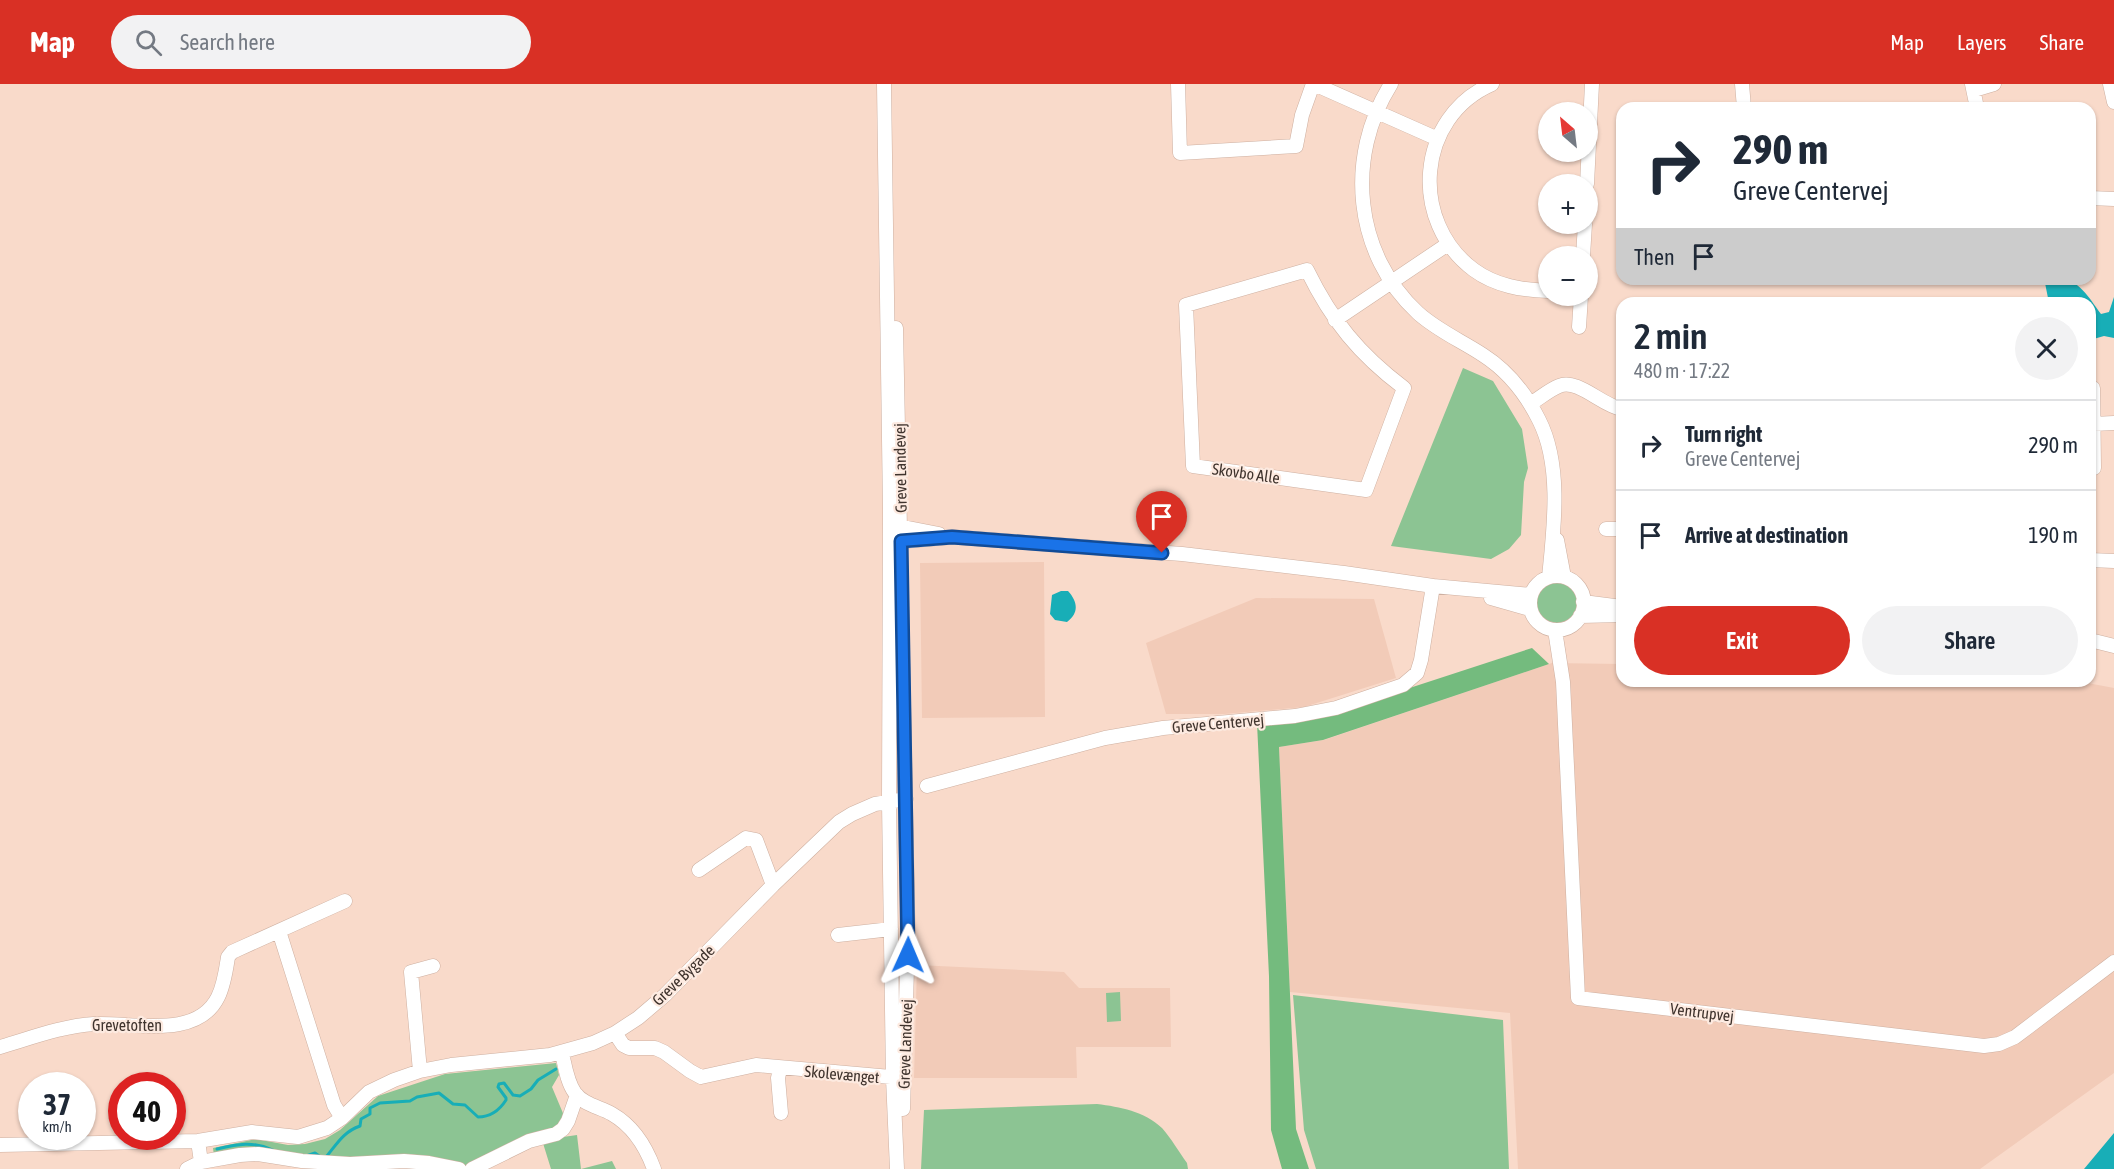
<!DOCTYPE html>
<html lang="en">
<head>
<meta charset="utf-8">
<style>
  body { margin:0; font-family:"Asap Condensed",sans-serif; background:#f2f2f3; color:#1f2937; height:100vh; display:flex; flex-direction:column; font-size:22px; white-space:nowrap }
  * { box-sizing:border-box; margin:0 }
  p { font-size:20px; color:#747a83 }
  .icon { flex:none; width:33px; height:33px; fill:none; stroke:currentColor; stroke-width:2; stroke-linecap:round; stroke-linejoin:round }
  .map { position:relative; flex:1; overflow:hidden }
  .side { position:absolute; left:1616px; top:213px; width:480px; height:390px; display:flex; flex-direction:column; background:#fff; border-radius:18px; box-shadow:0 2px 4px #0004 }
  .side>* { flex:none }
  .guide { position:absolute; left:1616px; top:18px; width:480px; height:183px; border-radius:18px; box-shadow:0 2px 4px #0004; background:#fff; color:#1f2937; overflow:hidden }
  .needle { width:39px; rotate:332deg }
  .controls { position:absolute; left:1538px; top:18px; display:grid; gap:12px }
  .controls a { display:grid; place-items:center; width:60px; height:60px; border-radius:50%; background:#fff; box-shadow:0 2px 4px #0004; font-size:30px }
  .speed { position:absolute; left:18px; top:988px; display:flex; gap:12px; font-size:30px; font-weight:700; text-align:center }
  .speed>* { display:grid; place-content:center; width:78px; height:78px; border-radius:50%; background:#fff; box-shadow:0 2px 4px #0004; line-height:1 }
  .speed small { font-size:15px; font-weight:400 }
  .speed .limit { border:9px solid #d22; background:#fff; color:#111 }
  .pin { position:absolute; display:grid; place-items:center; width:51px; height:51px; color:#fff; margin:-62px -26px; border-radius:50% 50% 50% 0; rotate:-45deg; box-shadow:0 0 6px #0007 }
  .pin .icon { rotate:45deg }
  .me { position:absolute; width:66px; margin:-33px; rotate:1deg; stroke-linejoin:round; filter:drop-shadow(0 0 4px #0008) }
  .turn { display:flex; align-items:center; gap:21px; height:126px; padding:0 18px; font-size:27px }
  .turn .icon { width:78px; height:78px; stroke-width:2.5 }
  .turn b { display:block; font-size:42px; line-height:51px }
  .then { display:flex; align-items:center; height:57px; padding:0 18px; background:#0003; gap:12px; font-size:22px }
  .round { display:grid; place-items:center; flex:none; width:63px; height:63px; border-radius:32px; background:#f2f2f3 }
  .head { display:flex; align-items:center; justify-content:space-between; height:102px; padding:0 18px }
  h1 { font-size:36px; font-weight:600; line-height:45px }
  .primary-button { display:flex; gap:12px; margin-top:auto; padding:12px 18px }
  .primary-button a { flex:1; height:69px; border-radius:36px; background:#d93025; color:#fff; font-size:24px; font-weight:600; line-height:69px; text-align:center }
  .primary-button a+a { background:#f2f2f3; color:#1f2937 }
  ul { padding:0; list-style:none }
  li { display:flex; align-items:center; gap:18px; height:90px; padding:0 18px; border-top:2px solid #e0e1e3 }
  li div { flex:1 }
  li b { display:block; font-size:22px }
  li em { font-style:normal }
  header { display:flex; align-items:center; gap:36px; box-sizing:border-box; height:84px; padding:0 30px; background:#d93025; color:#fff }
  header strong { font-size:28px }
  nav { display:flex; gap:33px; margin-inline-start:auto; font-size:21px }
  .search { width:420px; height:54px; background:#f2f2f3; display:flex; align-items:center; gap:15px; box-sizing:border-box; padding:0 21px; border-radius:33px; color:#747a83; font-size:22px }
  .map>svg:first-child { display:block }
  .built { fill:#f2cbb8 }
  .green { fill:#8cc493 }
  .forest { fill:#74bb7e }
  .water { fill:#18aeb7 }
  .lines { fill:none; stroke-linecap:round; stroke-linejoin:round }
  .stream { stroke:#18aeb7; stroke-width:3 }
  .minor-casing { stroke:#ceb0a1; stroke-width:15 }
  .minor { stroke:#fff; stroke-width:14 }
  .route-casing { stroke:#114b97; stroke-width:15 }
  .route { stroke:#1a73e8; stroke-width:10 }
  .labels { text-anchor:middle; dominant-baseline:central; stroke-width:4.5; stroke-linejoin:round; paint-order:stroke }
  .street-label { font-size:16px; fill:#3f332d; stroke:#fdeae0 }
</style>
</head>
<body>
<header>
<strong>Map</strong>
<div class="search"><svg class="icon" aria-label="search" viewBox="0 0 24 24"><circle cx="10" cy="10" r="6"/><path d="M15 15l6 6"/></svg>Search here</div>
<nav><a>Map</a><a>Layers</a><a>Share</a></nav>
</header>
<div class="map">
<svg width="2114" height="1085" viewBox="0 0 2114 1085">
  <rect width="100%" height="100%" fill="#f9daca"/>
  <path class="built" d="M1044 478 1045 633 922 634 920 479Z
    M1256 514 1374 515 1396 594 1304 623 1224 630H1166L1146 559Z
    M1552 579 1621 580 1622 597H2077L2114 604V989L1980 1085H1518L1510 929 1290 908 1279 663 1324 656Z
    M917 881 1064 888 1079 904H1170L1171 963H1076L1077 994H914Z"/>
  <path class="green" d="M1463 284 1493 297 1522 345 1528 384 1524 398 1521 451 1509 465 1491 475 1391 462Z
    M1534 519a24 24 0 1 1 48 0a24 24 0 1 1-48 0Z
    M1120 908 1121 937 1107 938 1106 909Z
    M1293 911 1503 936 1509 1085H1316L1304 1046Z
    M556 979 559 991 552 1003 565 1034 561 1042 468 1084 433 1075 214 1072 213 1064 256 1055 288 1061 305 1060 325 1055 340 1046 378 1012 445 990Z
    M1097 1020C1120 1023 1144 1027 1162 1044 1171 1054 1179 1068 1187 1079L1188 1085H921L924 1026Z
    M577 1051 581 1085 612 1077 616 1085H551L542 1056Z"/>
  <path class="forest" d="M1532 564 1549 580 1323 656 1279 663 1296 1045 1309 1085H1282L1271 1046 1269 892 1257 639 1330 630Z"/>
  <path class="water" d="M2057 195C2080 195 2088 213 2101 230L2109 228 2114 213V254L2104 252 2090 256V219H2049L2045 199Z
    M1989 213 1999 219H1963L1967 214Z
    M1061 507H1068C1078 518 1079 529 1067 538L1055 536 1050 530 1052 511Z
    M2114 1049V1085H2084Z"/>
  <g class="lines">
    <path class="stream" d="M217 1065C238 1060 253 1057 273 1066
      M306 1072 315 1069 322 1074 326 1073C337 1060 343 1048 360 1042L361 1035 370 1030V1024L380 1019 410 1017 417 1013 439 1009 453 1020 465 1021 478 1033C490 1033 499 1027 506 1016V1014L498 1003 499 1000 504 999 513 1011 520 1012 531 1005 538 996 556 985"/>
    <defs>
      <path id="minor" d="M884 0 890 425 889 718 893 994 897 1085
        M1178 0 1180 69 1296 62 1302 31 1313 0
        M1314 0 1438 55
        M1391 0C1345 73 1354 170 1418 229 1438 247 1462 257 1483 271 1508 287 1526 310 1539 336 1562 381 1554 444 1549 493
        M1492 0C1416 33 1409 138 1474 186 1496 202 1522 206 1548 207
        M1742 0 1744 24
        M1972 0 1977 24
        M2110 0 2114 18
        M1974 6 1994 0
        M1587 100 1592 0
        M2090 114 2114 115
        M1583 172 1585 140
        M1307 186C1332 237 1359 270 1404 304L1366 406 1193 382 1186 221Z
        M1335 236 1448 160
        M1579 243 1581 212
        M896 244 908 849 903 1025
        M2093 304 2094 384
        M1530 320C1540 314 1549 306 1559 302 1578 294 1602 322 1622 325
        M2094 340 2114 339
        M893 441 939 450
        M1606 445H1622
        M1557 456 1564 493
        M894 458 953 453 1182 470 1344 489 1433 502 1531 511
        M2090 476 2114 477
        M1530 519a27 27 0 1 1 54 0a27 27 0 1 1-54 0Z
        M1491 514 1530 525
        M1583 518 1622 523
        M1580 532 1622 531
        M1555 546 1563 598 1578 914 1984 962 1999 960 2015 953 2114 878
        M2090 556 2114 562
        M927 702 1105 654 1163 644 1295 632 1336 624 1403 601 1417 589 1421 576 1433 502
        M699 786 746 754 756 756 773 801
        M279 847 334 1021 342 1034
        M838 851 891 845
        M615 949 623 961 629 964H655L664 968 690 987 701 993 756 981 902 994
        M0 963C31 954 62 942 94 940 132 938 197 956 218 913 224 901 226 886 228 873L232 868 345 817
        M562 969C565 982 567 998 575 1009 584 1021 600 1023 612 1030 633 1042 646 1063 654 1085
        M780 985 778 994 781 1029
        M420 987 411 888 433 882
        M198 1057 201 1078 240 1071 258 1070 302 1077 350 1080 404 1077 429 1079 459 1085
        M0 1061 198 1057 252 1048 298 1053 327 1044 342 1034 369 1008 394 996 420 987 451 981 550 971 593 959 615 949 638 934 665 911 773 801 839 738 852 730 875 720 906 715
        M187 1085 201 1078
        M472 1085 529 1057 556 1050 563 1045 568 1037 577 1011"/>
    </defs>
    <use href="#minor" class="minor-casing"/>
    <use href="#minor" class="minor"/>
  </g>
  <g class="lines">
    <defs>
      <path id="route" d="M908 871 901 457 952 453 1162 469"/>
    </defs>
    <use href="#route" class="route-casing"/>
    <use href="#route" class="route"/>
  </g>
  <g class="labels">
    <g class="street-label">
      <text transform="translate(900 384) rotate(-91)">Greve Landevej</text>
      <text transform="translate(1246 389) rotate(8)">Skovbo Alle</text>
      <text transform="translate(1218 639) rotate(-5)">Greve Centervej</text>
      <text transform="translate(683 891) rotate(-44)">Greve Bygade</text>
      <text transform="translate(1702 928) rotate(7)">Ventrupvej</text>
      <text x="127" y="941">Grevetoften</text>
      <text transform="translate(905 960) rotate(-88)">Greve Landevej</text>
      <text transform="translate(842 990) rotate(5)">Skolevænget</text>
    </g>
  </g>
</svg>
<div class="controls">
<a><svg class="needle" viewBox="-14 -14 28 28"><path d="M0-13l5 13h-10z" fill="#e53935"/><path d="M0 13l5-13h-10z" fill="#747a83"/></svg></a>
<a>+</a>
<a>−</a>
</div>
<div class="speed"><div>37<small>km/h</small></div><div class="limit">40</div></div>
<div class="pin" style="left:1162px;top:469px;background:#d93025"><svg class="icon" aria-label="arrive" viewBox="0 0 24 24"><path d="M6 21V4h12l-3 4 3 4H6"/></svg></div>
<svg class="me" style="left:908px;top:871px" viewBox="-20 -20 40 40"><path d="M0-17L14 15 0 8-14 15z" fill="#1a73e8" stroke="#fff" stroke-width="4"/></svg>
<div class="guide">
<div class="turn"><svg class="icon" aria-label="right" viewBox="0 0 24 24"><path d="M7 20v-9h11M14 6l5 5-5 5"/></svg><div><b>290 m</b>Greve Centervej</div></div>
<div class="then">Then<svg class="icon" aria-label="arrive" viewBox="0 0 24 24"><path d="M6 21V4h12l-3 4 3 4H6"/></svg></div>
</div>
<section class="side">
<div class="head"><div><h1>2 min</h1><p>480 m · 17:22</p></div><a class="round"><svg class="icon" aria-label="close" viewBox="0 0 24 24"><path d="M6 6l12 12M18 6L6 18"/></svg></a></div>
<ul>
<li><svg class="icon" aria-label="right" viewBox="0 0 24 24"><path d="M7 20v-9h11M14 6l5 5-5 5"/></svg><div><b>Turn right</b><p>Greve Centervej</p></div><em>290 m</em></li>
<li><svg class="icon" aria-label="arrive" viewBox="0 0 24 24"><path d="M6 21V4h12l-3 4 3 4H6"/></svg><div><b>Arrive at destination</b></div><em>190 m</em></li>
</ul>
<div class="primary-button"><a>Exit</a><a>Share</a></div>
</section>
</div>
</body>
</html>
